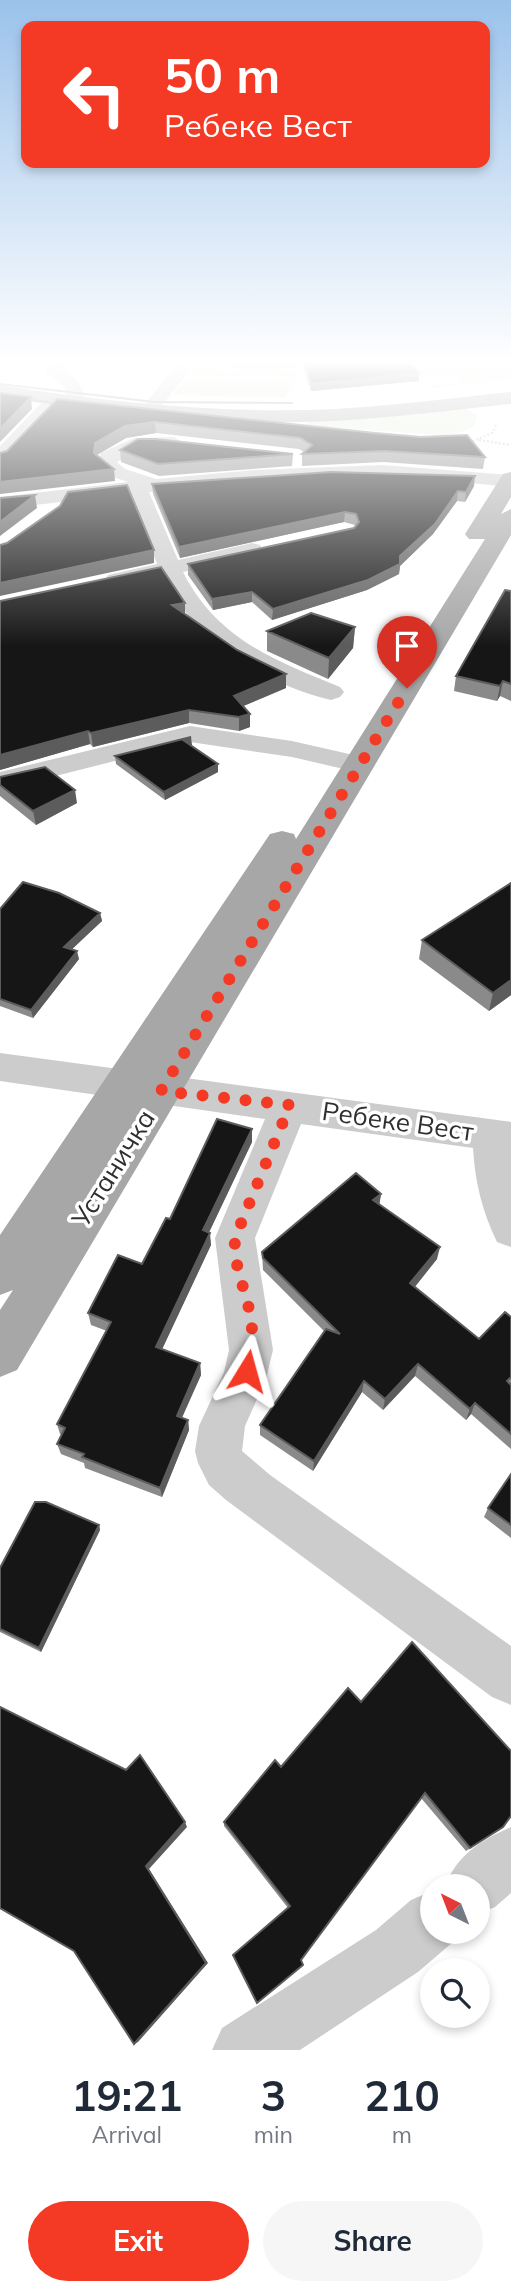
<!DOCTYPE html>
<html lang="en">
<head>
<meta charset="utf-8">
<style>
  body { margin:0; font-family:Mulish,sans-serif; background:#f6f6f7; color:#1f2937; height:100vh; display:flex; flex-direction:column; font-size:26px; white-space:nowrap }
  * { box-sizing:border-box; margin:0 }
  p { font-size:23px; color:#747a83 }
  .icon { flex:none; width:38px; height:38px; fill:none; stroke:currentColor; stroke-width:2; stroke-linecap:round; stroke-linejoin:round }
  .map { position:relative; height:2050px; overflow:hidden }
  .side { display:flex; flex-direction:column; background:#fff; flex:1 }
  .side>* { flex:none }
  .banner { position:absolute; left:21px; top:21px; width:469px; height:147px; border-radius:14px; box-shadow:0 4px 10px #0003; background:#f43924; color:#fff; overflow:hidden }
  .needle { width:46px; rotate:318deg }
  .fabs { position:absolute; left:420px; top:1874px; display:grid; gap:14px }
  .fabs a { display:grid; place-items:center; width:70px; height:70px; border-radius:50%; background:#fff; box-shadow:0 4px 10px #0003; font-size:35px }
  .pin { position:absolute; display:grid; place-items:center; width:60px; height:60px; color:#fff; margin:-72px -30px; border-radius:50% 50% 50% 0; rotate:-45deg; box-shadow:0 0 7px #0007 }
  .pin .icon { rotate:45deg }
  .me { position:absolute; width:77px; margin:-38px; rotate:8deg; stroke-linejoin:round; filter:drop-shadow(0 0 5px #0008) }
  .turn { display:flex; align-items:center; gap:24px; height:147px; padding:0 28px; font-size:32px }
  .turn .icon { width:91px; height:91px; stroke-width:2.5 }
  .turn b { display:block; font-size:49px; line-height:60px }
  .eta { display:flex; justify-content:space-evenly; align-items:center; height:119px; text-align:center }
  .eta b { font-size:42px; font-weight:700; line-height:49px }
  .cta { display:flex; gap:14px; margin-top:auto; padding:14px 28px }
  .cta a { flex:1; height:80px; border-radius:42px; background:#f43924; color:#fff; font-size:28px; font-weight:700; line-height:80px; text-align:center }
  .cta a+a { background:#f6f6f7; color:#1f2937 }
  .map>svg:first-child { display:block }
  .green { fill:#e3eedc }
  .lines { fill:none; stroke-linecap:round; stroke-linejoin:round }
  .path { stroke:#ccc; stroke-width:2.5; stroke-dasharray:2 2; stroke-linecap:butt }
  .minor { fill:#ccc; fill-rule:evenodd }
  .major { fill:#a7a7a7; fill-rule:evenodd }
  .tram { stroke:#848484; stroke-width:2 }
  .wall { fill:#8a8a8a }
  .shaded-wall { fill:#5c5c5c }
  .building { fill:#161616; stroke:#5c5c5c; stroke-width:2 }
  .route { stroke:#f43924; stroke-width:12; stroke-dasharray:0 21.6 }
  .labels { text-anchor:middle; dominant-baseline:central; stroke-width:7; stroke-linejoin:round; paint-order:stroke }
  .street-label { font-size:26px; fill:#2f2f2f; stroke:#fff }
</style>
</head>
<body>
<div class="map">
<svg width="511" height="2050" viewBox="0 0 511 2050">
  <rect width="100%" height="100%" fill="#fff"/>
  <path class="green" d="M201 359H207L202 366 218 368 219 372 303 369 285 398 173 395Z
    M502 359 511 360V379L433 388 431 386 463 382 457 374 374 376 373 368 505 365Z
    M467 409 477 416 474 426 459 433 442 435 307 426V421Z"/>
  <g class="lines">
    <path class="path" d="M479 440 511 445
      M469 443 492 433 497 423"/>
    <path class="minor" d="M57 359H76L62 370C77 377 83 386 85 402L82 406H70L64 386 45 372 48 364Z
      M181 359H198L157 412H145L142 408 145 404Z
      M221 359H426L418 364 243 369 226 367Z
      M55 394 64 399 61 403 7 461 0 463V446L49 395Z
      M174 437 183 443 181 447 138 450 117 462 125 469 156 479 255 470 383 465 511 475V487C389 473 271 478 149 492L178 560 252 543 260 545 263 550 260 555 183 572C217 639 274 660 340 687L344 692 340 697 331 700C262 683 194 641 163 576L116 587 108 585 105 580 108 575 157 564 130 494 0 509V497L128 482C115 478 106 475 97 463L101 453 134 438Z
      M190 726 292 741 371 759 375 765 371 771 361 773 292 757 190 742 0 790V772Z
      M0 1053 511 1122V1247L497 1242C482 1211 475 1182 473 1148L301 1124 255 1238 273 1350 266 1379 245 1426 242 1451 270 1475 511 1646V1705L492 1697 226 1500 209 1485 198 1463 195 1451 199 1426 224 1372 229 1350 215 1238 265 1119 0 1081Z
      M511 1827V1893L495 1907 478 1914V1886H445C457 1855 481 1840 511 1827Z
      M432 1891V1932H457L453 1942 418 1972 300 2050H212L222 2028 376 1930 411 1900Z"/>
    <path class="major" d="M0 385C111 403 223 414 335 409 394 406 453 398 511 392V404C453 410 394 418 335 421 223 426 111 414 0 397Z
      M511 472V497L501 514 511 509V535L17 1370 0 1377V1310L13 1290 0 1295V1235L270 834 282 831 294 834 296 839 485 539H469L465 534 503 474Z"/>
    <path class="tram" d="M0 384 155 402 292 403
      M0 395 73 406"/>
  </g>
  <path class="wall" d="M304 362 419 381 311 391 304 370Z
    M57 399 485 457 483 469 383 462 302 466V454L304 452 299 449 156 433 126 438 97 455 115 481 7 451Z
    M120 450 293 454 292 466 159 476 121 462Z
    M152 484 474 486 465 502 457 501 433 534 400 566 399 574 367 590 272 620 252 602 213 610 188 575V564L354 528 356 526 355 525 344 522 180 558 153 494Z
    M511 591V701L500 696 497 701 454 691 456 676Z
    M185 603V614L237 650 286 674V688L243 706 250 727 239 731 189 723 93 747 90 744 0 770Z
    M355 627 353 648 328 679 267 651V631Z
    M190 745 218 764V772L165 800 116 764 115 756 192 745Z
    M0 777 77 803 36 825 0 796Z
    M511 883V995L489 1011 419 959 422 940Z
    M0 909 100 913 102 921 71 949 79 959 33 1018 0 1006Z
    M252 1129V1142L209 1232 211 1245 162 1349 200 1363 201 1375 182 1418 188 1420 189 1430 162 1497 85 1468 84 1463 61 1454 57 1444 62 1435 60 1434 57 1424 107 1331 91 1325 88 1313 142 1264Z
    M381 1194 379 1205 437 1259 415 1287 479 1339 511 1317V1449L471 1414 466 1420 415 1376 383 1410 362 1392 313 1471 260 1435V1425L324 1331 263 1270 262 1252Z
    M511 1474V1538L484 1517 488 1508Z
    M99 1525 100 1530 41 1652 0 1632V1568Z
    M361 1702 503 1827 466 1851 421 1798 257 2003 288 1908 224 1826V1822L281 1767Z"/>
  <path class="shaded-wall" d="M492 359H511V360L492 362Z
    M419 373V381L311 391V384Z
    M31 397 32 409 0 442V429Z
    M155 422 156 433 126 438 97 455 94 453 95 443 125 426Z
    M114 469 115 481 0 494V482Z
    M475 476 474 486 465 502 466 492Z
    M458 491 457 501 433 534 400 566 399 574 367 590 272 620 273 609 400 556Z
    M35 495 37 508 0 536V522Z
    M345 512 344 522 180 558 179 547Z
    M154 550V563L0 596V583Z
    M252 592V602L213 610 212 599Z
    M185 603V616L172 605Z
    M355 627 353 648 328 679 329 658Z
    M286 674V688L234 710V696Z
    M503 681 500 696 497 701 500 686Z
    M189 710V723L93 747 91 733Z
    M250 714V727L239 731V717Z
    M88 731 90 744 0 770V755Z
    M191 737 192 745 183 748V740Z
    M218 764V772L165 800 164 792Z
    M75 790 77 803 36 825 33 811Z
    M100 913 102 921 66 955 64 947Z
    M77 951 79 959 33 1018 31 1010Z
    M511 980V995L489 1011 493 993Z
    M252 1129V1142L204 1243 203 1230Z
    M381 1194 379 1207 373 1200Z
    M210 1233 211 1245 158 1358 156 1347Z
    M440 1247 437 1259 408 1295 410 1283Z
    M200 1363 201 1375 178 1426 177 1416Z
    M418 1364 415 1376 383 1410 385 1399Z
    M364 1381 362 1392 313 1471 314 1461Z
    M475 1403 471 1414 466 1420 470 1409Z
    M188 1420 189 1430 162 1497 160 1488Z
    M99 1525 100 1530 41 1652 39 1648Z
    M185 1822 187 1827 149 1869 208 1963 138 2042 134 2044 146 1866Z"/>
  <path class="building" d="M408 359 419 373 311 384 304 362Z
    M0 393 31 397 0 429Z
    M57 399 375 433 421 437 467 435 485 457 384 451 302 454 312 445 300 438 155 422 125 426 95 443 94 453 114 469 0 482V453L7 451Z
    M138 439H155L293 454 158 464 120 450Z
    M331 472 475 476 466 492 458 491 435 524 400 556V564L368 580 273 609 252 592 212 599 188 564 354 528 359 522 356 514 345 512 179 547 152 484Z
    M127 485 154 550 0 583V545L7 543 60 506 68 492Z
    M35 495 0 522V498Z
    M161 567 185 603 172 605 237 650 286 674 234 696 250 714 239 717 189 710 91 733 88 731 0 755V601Z
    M505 590 511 591V684L503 681 500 686 456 676Z
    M311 613 355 627 329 658 267 631Z
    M191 737 183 740 218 764 164 792 115 756Z
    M45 767 75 790 33 811 0 785V777Z
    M23 882 59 893 100 913 64 947 77 951 31 1010 0 999V909Z
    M511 883V980L493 993 422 940Z
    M217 1119 252 1129 203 1230 210 1233 156 1347 200 1363 177 1416 188 1420 160 1488 82 1457 84 1454 57 1444 65 1428 57 1424 111 1322 88 1313 118 1255 142 1264 166 1218 170 1219Z
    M356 1173 381 1194 373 1200 440 1247 410 1283 479 1339 505 1312 511 1317V1377L507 1381 511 1385V1434L475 1403 470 1409 418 1364 385 1399 364 1381 314 1461 260 1425 326 1329 340 1334 263 1258 262 1252Z
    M511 1474V1525L488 1508Z
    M35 1502H46L99 1525 39 1648 0 1629V1568Z
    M412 1642 511 1751V1816L503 1827 470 1848 425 1793 301 1960 303 1965 257 2003 233 1955 290 1906 224 1822 275 1760 281 1767 348 1688 361 1702Z
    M0 1707 126 1770 140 1755 185 1822 146 1866 206 1963 134 2044 74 1951 0 1908Z"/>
  <linearGradient id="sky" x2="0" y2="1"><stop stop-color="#9bc2eb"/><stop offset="0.56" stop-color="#fff"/><stop offset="1" stop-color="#fff" stop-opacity="0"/></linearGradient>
  <rect width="511" height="646" fill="url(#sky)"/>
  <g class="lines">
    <path class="route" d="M247 1371C250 1353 254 1338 251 1320 247 1291 233 1268 235 1238L290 1105 161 1091 407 688"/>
  </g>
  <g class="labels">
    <g class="street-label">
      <text transform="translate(398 1121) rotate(8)">Ребеке Вест</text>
      <text transform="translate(113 1168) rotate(-58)">Устаничка</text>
    </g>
  </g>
</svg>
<div class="fabs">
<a><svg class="needle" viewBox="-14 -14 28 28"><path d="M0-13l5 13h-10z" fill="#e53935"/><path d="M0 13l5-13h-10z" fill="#747a83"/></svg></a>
<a><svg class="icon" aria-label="search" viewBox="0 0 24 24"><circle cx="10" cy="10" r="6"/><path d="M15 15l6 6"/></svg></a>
</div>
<div class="pin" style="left:407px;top:688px;background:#d93025"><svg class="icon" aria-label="arrive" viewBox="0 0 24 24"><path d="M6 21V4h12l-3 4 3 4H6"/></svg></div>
<svg class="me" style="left:247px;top:1371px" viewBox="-20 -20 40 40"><path d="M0-17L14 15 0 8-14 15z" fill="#f43924" stroke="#fff" stroke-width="4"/></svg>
<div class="banner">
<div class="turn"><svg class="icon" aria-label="left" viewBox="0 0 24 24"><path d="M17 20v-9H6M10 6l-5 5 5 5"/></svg><div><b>50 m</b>Ребеке Вест</div></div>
</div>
</div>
<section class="side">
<div class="eta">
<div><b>19:21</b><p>Arrival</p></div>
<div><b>3</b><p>min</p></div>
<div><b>210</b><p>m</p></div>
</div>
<div class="cta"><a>Exit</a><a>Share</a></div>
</section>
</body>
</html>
